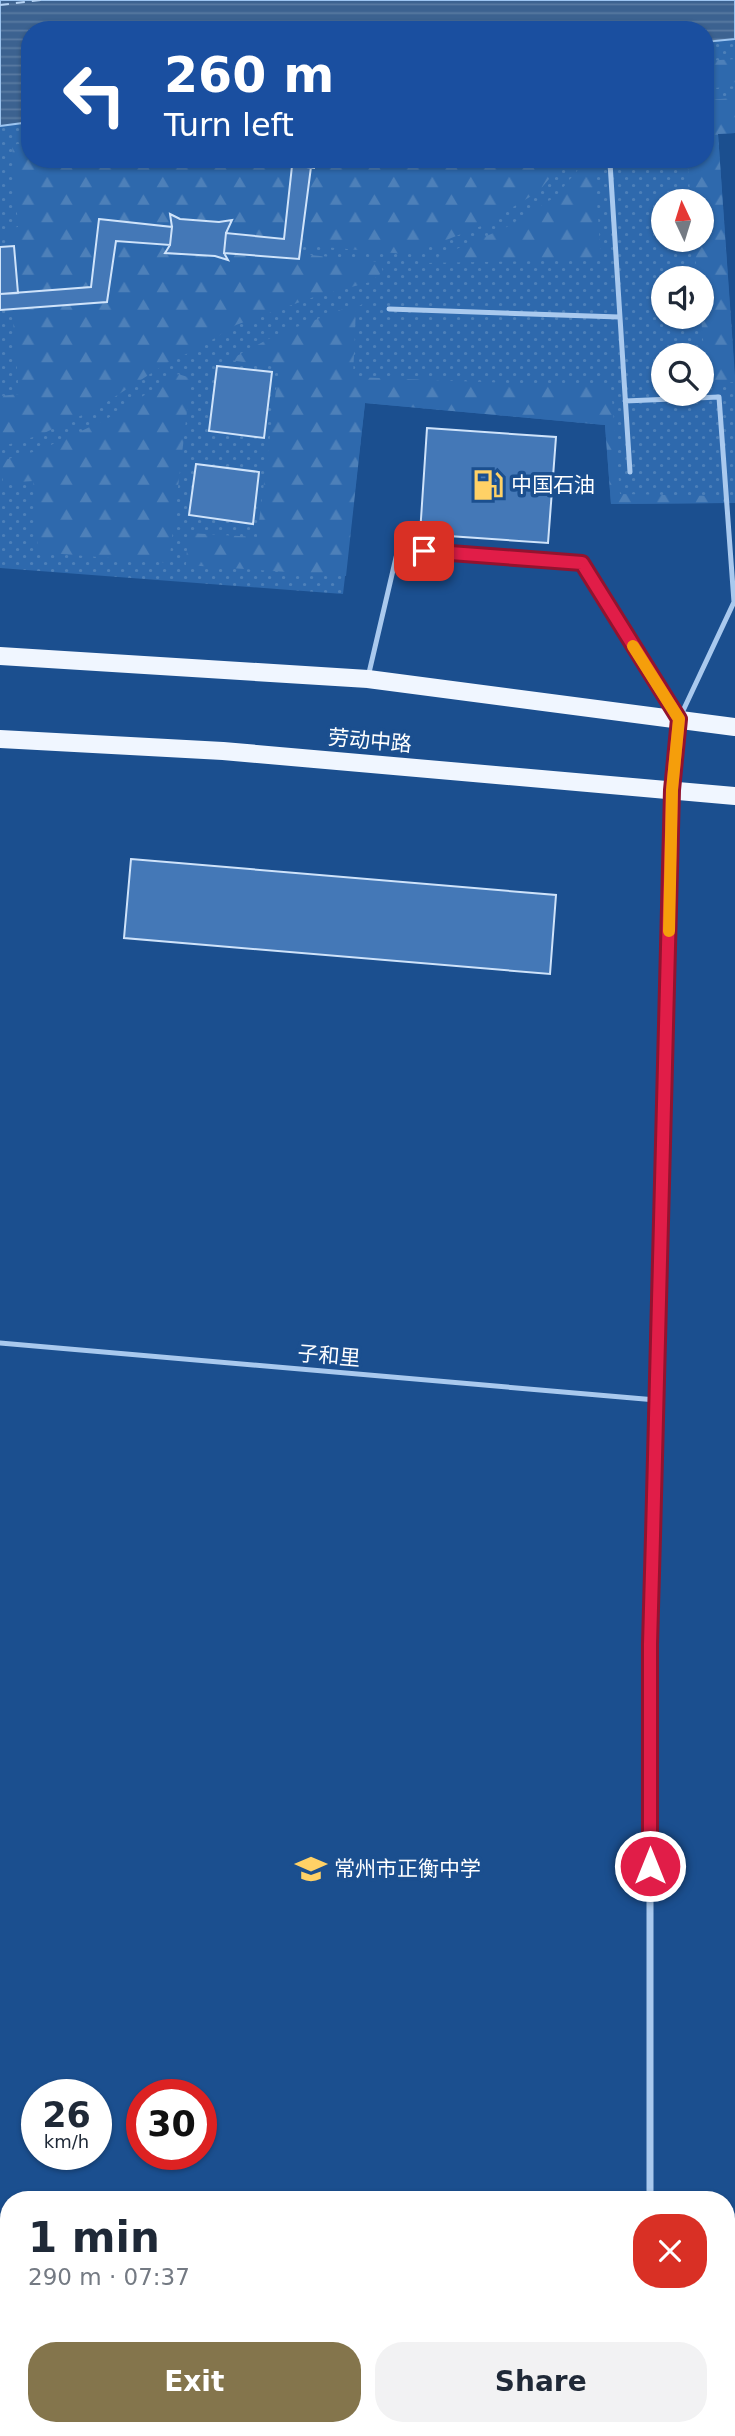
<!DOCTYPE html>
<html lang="en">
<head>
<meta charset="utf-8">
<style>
  body { margin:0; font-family:"DejaVu Sans","Noto Sans SC",sans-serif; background:#f2f2f3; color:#1f2937; height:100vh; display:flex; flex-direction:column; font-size:26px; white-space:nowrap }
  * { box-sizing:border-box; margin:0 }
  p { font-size:23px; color:#747a83 }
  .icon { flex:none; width:38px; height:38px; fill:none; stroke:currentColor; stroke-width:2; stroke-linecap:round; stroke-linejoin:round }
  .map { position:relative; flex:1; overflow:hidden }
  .panel { position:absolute; left:0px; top:2191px; width:735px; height:245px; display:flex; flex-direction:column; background:#fff; border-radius:28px 28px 0 0; box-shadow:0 2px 5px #0004 }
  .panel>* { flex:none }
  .top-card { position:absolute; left:21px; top:21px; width:693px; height:147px; border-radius:28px; box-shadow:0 2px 5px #0004; background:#1a4fa0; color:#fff; overflow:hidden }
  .needle { width:46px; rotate:356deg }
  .controls { position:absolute; left:651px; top:189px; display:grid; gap:14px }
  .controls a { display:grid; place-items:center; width:63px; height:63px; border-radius:50%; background:#fff; box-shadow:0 2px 5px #0004; font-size:35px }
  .speed { position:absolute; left:21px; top:2079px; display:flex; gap:14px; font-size:35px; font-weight:700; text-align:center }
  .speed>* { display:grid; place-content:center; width:91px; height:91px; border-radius:50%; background:#fff; box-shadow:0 2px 5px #0004; line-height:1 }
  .speed small { font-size:18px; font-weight:400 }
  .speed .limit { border:10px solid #d22; background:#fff; color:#111 }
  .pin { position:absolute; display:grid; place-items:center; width:60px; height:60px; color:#fff; margin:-30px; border-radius:14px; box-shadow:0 4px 10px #0006 }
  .me { position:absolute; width:77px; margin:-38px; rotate:0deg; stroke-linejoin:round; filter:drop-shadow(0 0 5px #0008) }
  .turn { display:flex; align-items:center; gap:24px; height:147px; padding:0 28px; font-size:32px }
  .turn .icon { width:91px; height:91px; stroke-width:2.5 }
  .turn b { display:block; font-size:49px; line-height:60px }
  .round { display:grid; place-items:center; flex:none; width:74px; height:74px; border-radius:28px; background:#f2f2f3 }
  .summary { display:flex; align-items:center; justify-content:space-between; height:119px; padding:0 28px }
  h1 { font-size:42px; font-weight:700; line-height:52px }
  .button { display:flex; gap:14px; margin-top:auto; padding:14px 28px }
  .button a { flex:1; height:80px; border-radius:28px; background:#84754c; color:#fff; font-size:28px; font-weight:700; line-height:80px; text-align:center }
  .button a+a { background:#f2f2f3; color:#1f2937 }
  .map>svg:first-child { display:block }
  .grass { fill:url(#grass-dots); fill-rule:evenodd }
  .forest { fill:url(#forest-firs) }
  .water { fill:url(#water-rules); stroke:#9cc4f0; stroke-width:2 }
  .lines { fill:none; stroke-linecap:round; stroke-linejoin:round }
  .ferry { stroke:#b5d3f5; stroke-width:2; stroke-dasharray:9 7; stroke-linecap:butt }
  .building { fill:#4478b7; stroke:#cfe3fa; stroke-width:2 }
  .service { stroke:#a9c9ee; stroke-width:5 }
  .minor { stroke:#a9c9ee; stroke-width:7 }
  .primary { stroke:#f0f6ff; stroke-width:18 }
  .route-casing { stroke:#92132f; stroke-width:18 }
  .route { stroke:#e11d48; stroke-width:12 }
  .slow { stroke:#f59e0b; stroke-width:12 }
  .labels { text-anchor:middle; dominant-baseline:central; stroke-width:7; stroke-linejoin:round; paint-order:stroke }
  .poi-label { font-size:21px; fill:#fff; stroke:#1b4f8f; text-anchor:start }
  .street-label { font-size:21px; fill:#fff; stroke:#1b4f8f }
</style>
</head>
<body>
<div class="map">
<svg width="735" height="2436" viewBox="0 0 735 2436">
  <defs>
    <pattern id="grass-dots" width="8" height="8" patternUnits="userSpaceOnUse" patternTransform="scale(1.75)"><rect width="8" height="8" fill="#2e69ad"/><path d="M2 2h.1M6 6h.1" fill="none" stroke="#4d80b9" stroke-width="1.8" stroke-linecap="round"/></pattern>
    <pattern id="forest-firs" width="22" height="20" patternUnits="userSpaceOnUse" patternTransform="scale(1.75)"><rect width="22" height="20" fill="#2e69ad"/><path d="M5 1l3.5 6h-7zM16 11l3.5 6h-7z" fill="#4d80b9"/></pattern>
    <pattern id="water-rules" width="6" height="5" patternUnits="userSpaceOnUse" patternTransform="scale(1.75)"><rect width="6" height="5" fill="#3c6290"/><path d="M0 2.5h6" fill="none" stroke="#597aa1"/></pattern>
  </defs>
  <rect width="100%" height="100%" fill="#1b4f8f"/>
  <path class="grass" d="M735 39V133L718 134 735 376V503L611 504 605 425 365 403 343 594 0 568V126L30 122V159H705V42ZM663 201H702V240H663ZM663 278H702V317H663ZM663 355H702V394H663Z"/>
  <path class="forest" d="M735 59V86L705 89V61Z
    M735 98V133L718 134 735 382 707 384 701 317 702 278H697L694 240H702V201H691L687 159H705V100Z
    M30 142V159H289L288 165 292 166 284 239 226 233 231 220C212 223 188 223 171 214L172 227 100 219 91 287 18 293 14 246H8L7 228 18 227 12 145Z
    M315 159H566L538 192 481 226 414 253 405 254 301 245 311 167H314Z
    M587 159H594L601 260 424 263 505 228 555 197Z
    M116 241 170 245 166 252 215 256 227 259 224 253 299 259 300 254 380 262 383 272 370 282 314 297 236 325 199 348 167 363 99 407 40 435 0 447V396L19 394 12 309 107 302Z
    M372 298 356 308 353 377 611 387 620 494 716 496V503L611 504 605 425 365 403 346 576 186 565 188 533 257 537 279 367 229 360 276 335Z
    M178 374 191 378 169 563 38 552 33 481 3 483 1 461 40 450 105 420Z"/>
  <path class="water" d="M0 0H735V39L705 42V30H30V122L0 126Z"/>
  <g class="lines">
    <path class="ferry" d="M0 5 41 0"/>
  </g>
  <path class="building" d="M289 159H315L314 168 288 165Z
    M292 166 311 167 299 259 224 253 226 233 284 239Z
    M170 214 180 219 219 222 232 220 226 233 224 253 228 260 215 256 165 253 170 245 172 227Z
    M99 219 172 227 170 245 116 241 107 302 0 310V294L91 287Z
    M14 246 18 293 0 294V247Z
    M217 366 272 372 264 438 209 431Z
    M427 428 556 437 548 543 420 534Z
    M196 464 259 472 253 524 189 515Z
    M131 859 556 895 550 974 124 938Z"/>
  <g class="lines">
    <path class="service" d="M610 163 630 472
      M389 309 619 317
      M625 401 719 397 734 602 681 715
      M368 677 398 549 582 563 675 714
      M0 1343 656 1400"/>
    <path class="minor" d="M650 2200V1644L672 790 679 720
      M650 2427V2436"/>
    <path class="primary" d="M0 656 368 679 735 727
      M0 739 223 751 735 796"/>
  </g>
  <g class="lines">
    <defs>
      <path id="route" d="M424 551 582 563 679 719 672 790 653 1536 650 1644V1866"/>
    </defs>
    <use href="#route" class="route-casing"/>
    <use href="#route" class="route"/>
    <path class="slow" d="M633 646 679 719 672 790 669 931"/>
  </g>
  <defs>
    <symbol id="fuel-bare" viewBox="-9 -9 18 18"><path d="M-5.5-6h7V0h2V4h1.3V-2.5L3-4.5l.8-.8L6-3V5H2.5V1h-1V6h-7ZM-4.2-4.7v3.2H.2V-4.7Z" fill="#ffd166" stroke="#1b4f8f" stroke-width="2.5" paint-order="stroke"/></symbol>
    <symbol id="school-bare" viewBox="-9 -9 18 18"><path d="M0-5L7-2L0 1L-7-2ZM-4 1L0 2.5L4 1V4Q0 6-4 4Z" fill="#ffd166" stroke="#1b4f8f" stroke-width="2.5" paint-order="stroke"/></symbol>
  </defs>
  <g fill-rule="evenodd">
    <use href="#fuel-bare" x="466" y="463" width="44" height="44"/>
    <use href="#school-bare" x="289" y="1847" width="44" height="44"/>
  </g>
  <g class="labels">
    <g class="poi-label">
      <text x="511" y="485">中国石油</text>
      <text x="334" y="1869">常州市正衡中学</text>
    </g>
    <g class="street-label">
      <text transform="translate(370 741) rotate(5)">劳动中路</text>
      <text transform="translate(329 1356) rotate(5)">子和里</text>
    </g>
  </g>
</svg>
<div class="controls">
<a><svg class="needle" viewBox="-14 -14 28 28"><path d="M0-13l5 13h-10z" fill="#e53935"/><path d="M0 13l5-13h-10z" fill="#747a83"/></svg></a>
<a><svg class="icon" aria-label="sound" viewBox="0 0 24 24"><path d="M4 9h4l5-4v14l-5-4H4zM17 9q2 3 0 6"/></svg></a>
<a><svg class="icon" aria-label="search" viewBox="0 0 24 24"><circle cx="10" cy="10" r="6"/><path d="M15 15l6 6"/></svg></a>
</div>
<div class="speed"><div>26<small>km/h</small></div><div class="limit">30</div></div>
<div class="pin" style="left:424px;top:551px;background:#d93025"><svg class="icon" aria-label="arrive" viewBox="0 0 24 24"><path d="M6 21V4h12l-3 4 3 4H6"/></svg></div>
<svg class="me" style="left:650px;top:1866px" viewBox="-20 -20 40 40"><circle r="17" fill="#e11d48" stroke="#fff" stroke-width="3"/><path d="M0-11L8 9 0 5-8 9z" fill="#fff"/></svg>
<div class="top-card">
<div class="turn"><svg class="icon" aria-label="left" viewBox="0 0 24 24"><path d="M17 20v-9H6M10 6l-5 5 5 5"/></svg><div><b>260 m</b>Turn left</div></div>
</div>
<section class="panel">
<div class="summary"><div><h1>1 min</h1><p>290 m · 07:37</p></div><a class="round" style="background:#d93025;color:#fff"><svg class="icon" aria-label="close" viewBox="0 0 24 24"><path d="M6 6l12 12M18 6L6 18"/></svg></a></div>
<div class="button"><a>Exit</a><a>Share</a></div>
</section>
</div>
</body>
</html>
